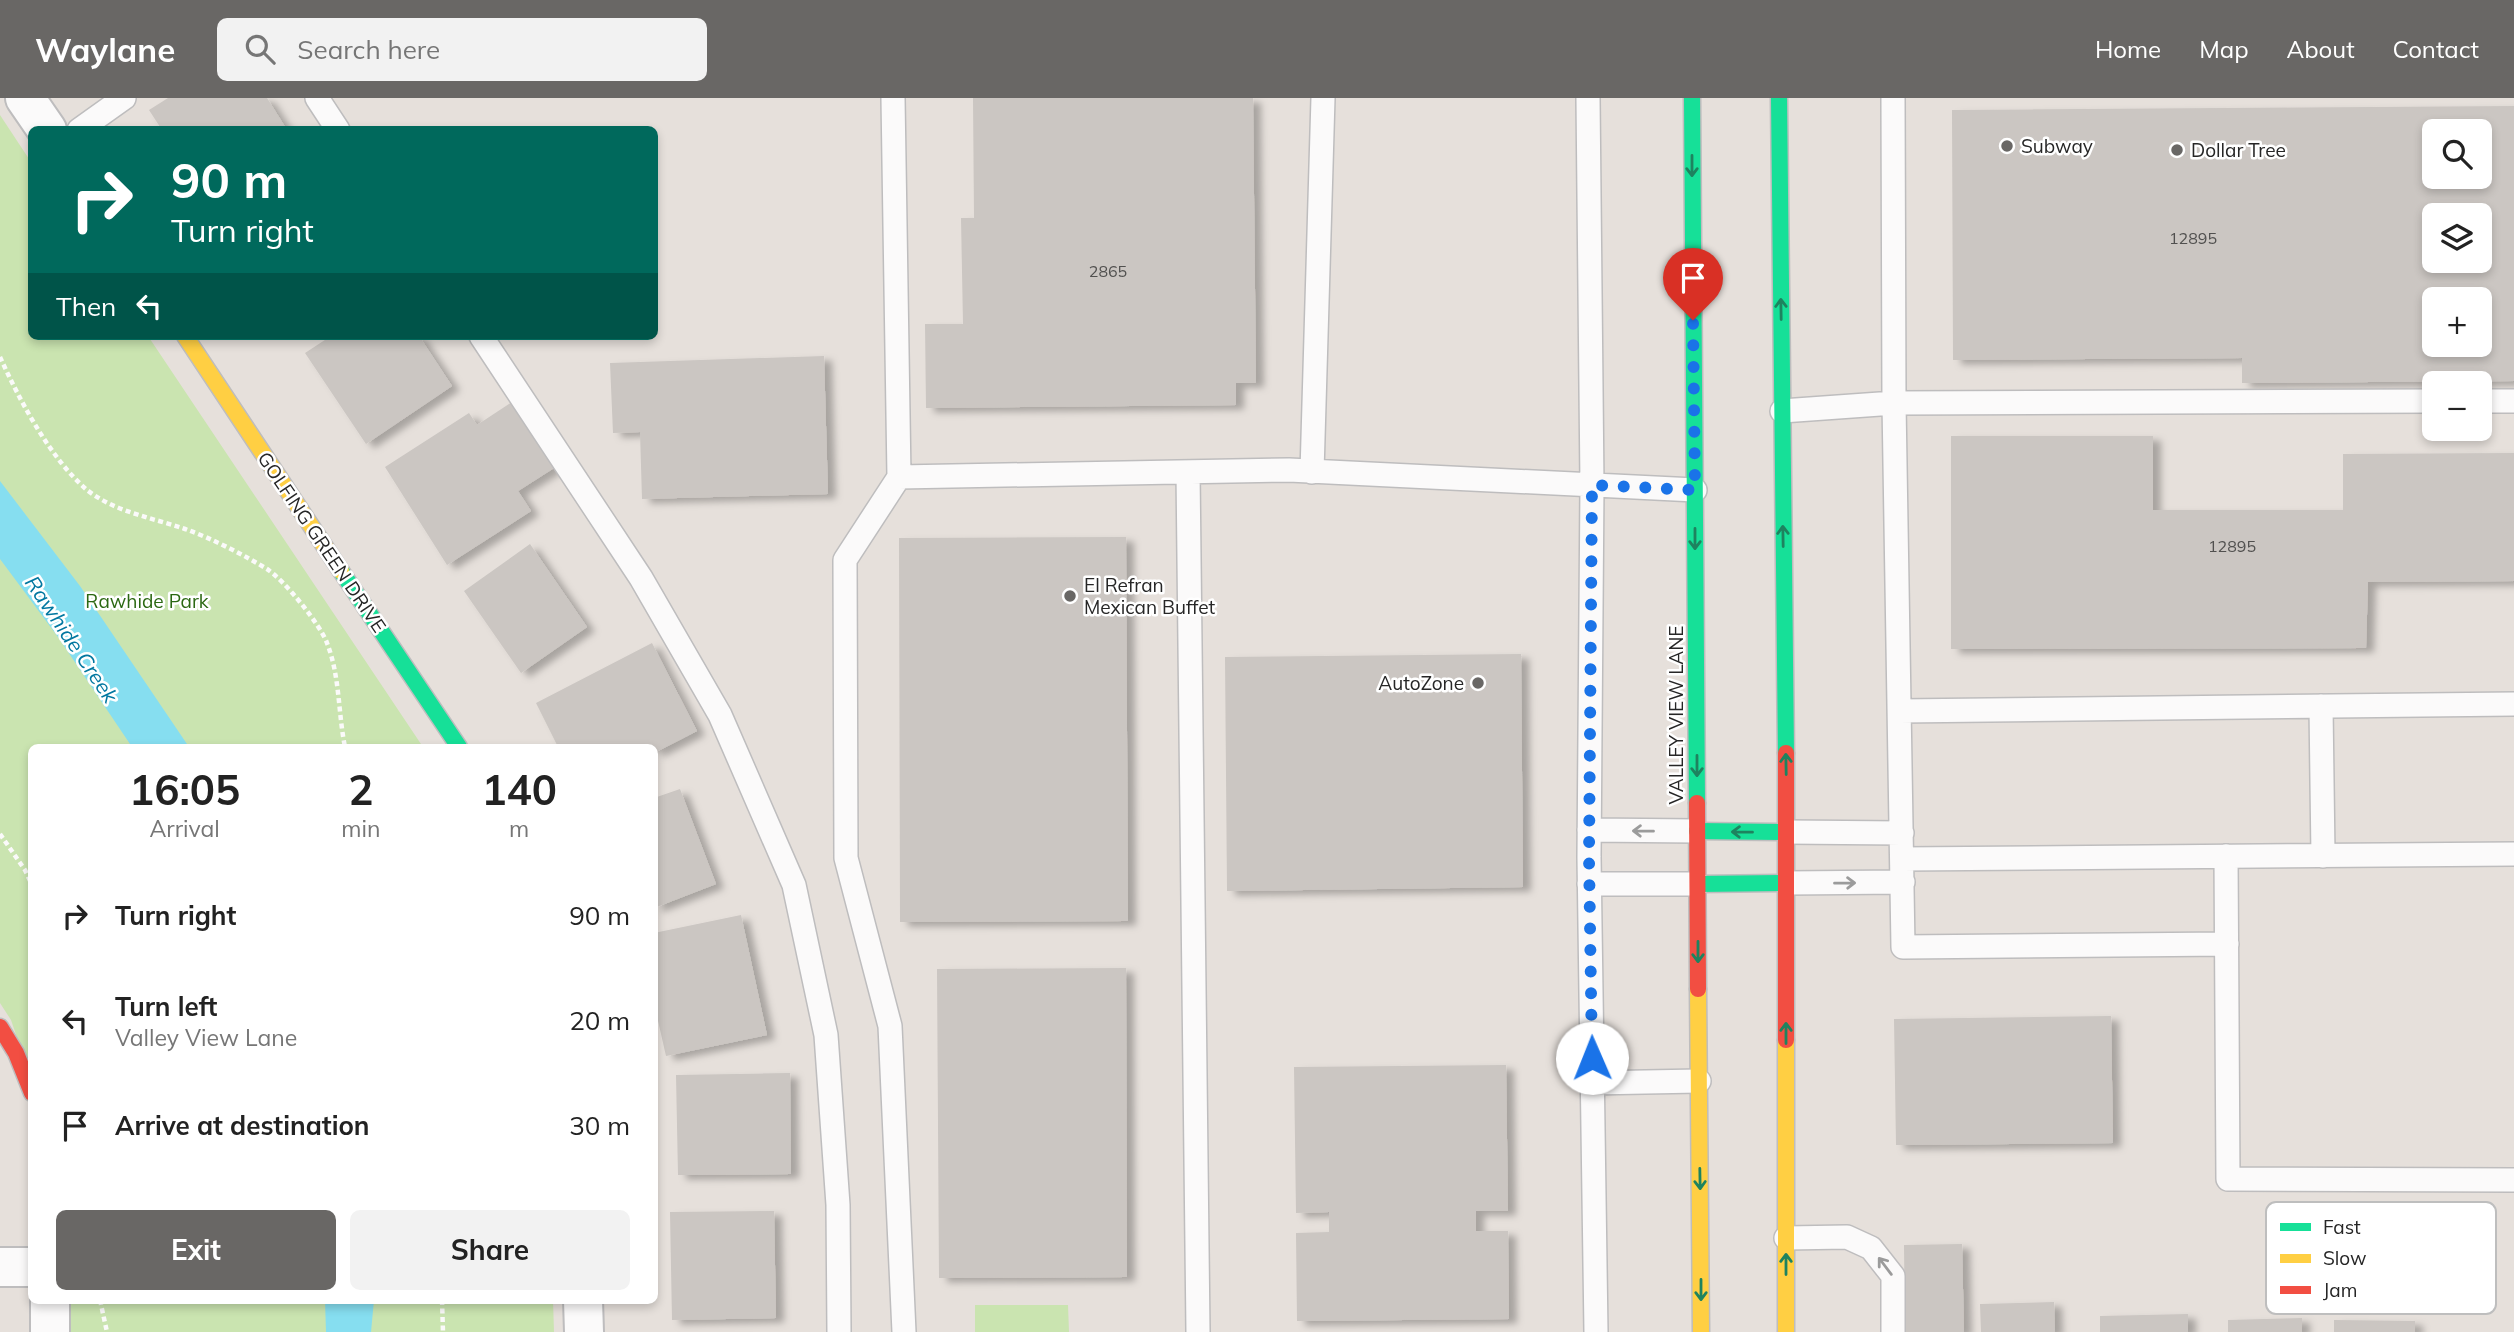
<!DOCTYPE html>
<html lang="en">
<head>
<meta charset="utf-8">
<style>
  body { margin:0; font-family:Mulish,sans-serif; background:#f2f2f2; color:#222; height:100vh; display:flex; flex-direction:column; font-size:26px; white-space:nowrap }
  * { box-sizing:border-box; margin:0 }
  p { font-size:23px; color:#767676 }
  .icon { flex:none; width:38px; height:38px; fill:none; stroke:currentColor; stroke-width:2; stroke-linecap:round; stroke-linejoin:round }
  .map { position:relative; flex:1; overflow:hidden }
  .drawer { position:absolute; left:28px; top:646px; width:630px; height:560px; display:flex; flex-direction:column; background:#fff; border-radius:10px; box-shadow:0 4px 10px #0003 }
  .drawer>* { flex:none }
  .hud { position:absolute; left:28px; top:28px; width:630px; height:214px; border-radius:10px; box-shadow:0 4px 10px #0003; background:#00695c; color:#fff; overflow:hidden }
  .controls { position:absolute; left:2422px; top:21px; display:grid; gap:14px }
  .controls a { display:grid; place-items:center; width:70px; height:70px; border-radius:10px; background:#fff; box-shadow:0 4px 10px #0003; font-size:35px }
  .pin { position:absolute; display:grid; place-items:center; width:60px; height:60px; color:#fff; margin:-72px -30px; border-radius:50% 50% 50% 0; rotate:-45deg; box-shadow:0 0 7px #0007 }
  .pin .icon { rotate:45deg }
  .me { position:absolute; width:77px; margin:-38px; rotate:359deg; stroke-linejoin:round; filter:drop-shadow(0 0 5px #0008) }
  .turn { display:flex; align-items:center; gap:24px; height:147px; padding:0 28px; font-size:32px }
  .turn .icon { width:91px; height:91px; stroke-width:2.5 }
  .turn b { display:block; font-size:49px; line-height:60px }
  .then { display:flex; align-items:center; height:66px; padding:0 28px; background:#0003; gap:14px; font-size:26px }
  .eta { display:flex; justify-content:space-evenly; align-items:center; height:119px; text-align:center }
  .eta b { font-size:42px; font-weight:700; line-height:49px }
  .primary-button { display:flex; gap:14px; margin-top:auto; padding:14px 28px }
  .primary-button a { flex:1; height:80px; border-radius:10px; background:#696765; color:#fff; font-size:28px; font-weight:700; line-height:80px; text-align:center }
  .primary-button a+a { background:#f2f2f2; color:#222 }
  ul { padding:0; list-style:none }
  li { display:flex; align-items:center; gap:21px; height:105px; padding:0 28px }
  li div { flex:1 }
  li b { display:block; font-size:26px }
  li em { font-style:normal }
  header { display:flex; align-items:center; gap:42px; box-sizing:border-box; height:98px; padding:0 35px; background:#696765; color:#fff }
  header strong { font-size:33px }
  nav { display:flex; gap:38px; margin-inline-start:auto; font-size:24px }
  .search { width:490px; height:63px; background:#f2f2f2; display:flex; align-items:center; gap:18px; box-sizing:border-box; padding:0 24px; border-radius:10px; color:#767676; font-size:26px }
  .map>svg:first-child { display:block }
  .green { fill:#cae4b0 }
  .water { fill:#86def0 }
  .building { fill:#cbc6c2; fill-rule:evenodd; filter:url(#shadow) }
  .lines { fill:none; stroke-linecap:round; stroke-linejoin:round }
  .lane-casing { stroke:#bebdbe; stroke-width:26 }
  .street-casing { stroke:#bebdbe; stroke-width:42 }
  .fast-casing { stroke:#bebdbe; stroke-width:19 }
  .slow-casing { stroke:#bebdbe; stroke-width:19 }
  .jam-casing { stroke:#bebdbe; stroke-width:19 }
  .path { stroke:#fbfafa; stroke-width:4.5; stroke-dasharray:5 3.5; stroke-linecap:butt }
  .lane { stroke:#fbfafa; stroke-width:23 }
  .street { stroke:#fbfafa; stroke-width:38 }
  .fast { stroke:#16e098; stroke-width:16 }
  .slow { stroke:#ffcf43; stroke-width:16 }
  .jam { stroke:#f24e42; stroke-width:16 }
  .oneway { stroke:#1e835f }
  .oneway2 { stroke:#9b9b9b }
  .route { stroke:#1a73e8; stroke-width:12; stroke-dasharray:0 21.6 }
  .poi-dot { fill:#696765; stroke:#fff; stroke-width:2.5 }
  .labels { text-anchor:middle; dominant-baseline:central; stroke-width:5; stroke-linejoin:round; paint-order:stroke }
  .number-label { font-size:16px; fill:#51504f }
  .poi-label { font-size:19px; fill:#262626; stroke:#fff; text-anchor:start }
  .street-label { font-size:19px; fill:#262626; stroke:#fff }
  .park-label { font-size:19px; fill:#2b6812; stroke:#fff }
  .water-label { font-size:21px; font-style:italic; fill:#0177a0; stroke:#fff }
  .key { fill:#fff; stroke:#bebebe; stroke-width:2 }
  .key-label { font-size:19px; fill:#262626 }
</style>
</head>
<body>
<header>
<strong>Waylane</strong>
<div class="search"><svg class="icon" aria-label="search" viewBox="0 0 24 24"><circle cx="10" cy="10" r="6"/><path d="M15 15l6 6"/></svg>Search here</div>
<nav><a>Home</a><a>Map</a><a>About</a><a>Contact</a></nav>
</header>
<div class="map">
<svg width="2514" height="1234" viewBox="0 0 2514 1234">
  <defs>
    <filter id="shadow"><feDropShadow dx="8" dy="4.5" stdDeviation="3.5" flood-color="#0004"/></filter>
  </defs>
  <rect width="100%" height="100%" fill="#e6e0db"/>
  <path class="green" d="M0 17 31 64 32 238H148L423 649H32L31 981 11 922 0 905Z
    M59 1202H553L554 1234H60Z
    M975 1207H1068L1069 1234H975Z"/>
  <path class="water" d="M0 383 80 488 189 649H132L58 539 0 461Z
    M325 1202H374L371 1234H326Z"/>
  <path class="building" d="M168 0H267L287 32H162L149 12Z
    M973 0H1253L1256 285H1236V307L926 310 925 226H963L961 120H974Z
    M2514 8V283L2242 285V260L1953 262 1952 12ZM2434 33H2480V79H2434ZM2434 117H2480V163H2434ZM2434 201H2480V247H2434Z
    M331 238H419L452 288 366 346 305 255Z
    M824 258 828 396 642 401 640 334 613 335 610 265Z
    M512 304 554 370 518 393 531 413 447 467 385 369 469 315 477 327Z
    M1951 338H2153V412H2343V356L2514 355V483L2368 484 2366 550 1951 551Z
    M1126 439 1128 823 900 824 899 440Z
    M530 446 587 529 521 575 464 493Z
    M652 545 697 633 654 655V649H558L536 605Z
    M1521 556 1523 789 1227 793 1225 559Z
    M680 691 716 786 654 810V700Z
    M741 817 767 937 666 958 654 905V835Z
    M1126 870 1127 1179 939 1180 937 871Z
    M2111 918 2113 1045 1896 1047 1894 921Z
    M1506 967 1508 1113H1476V1133H1508L1509 1221 1297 1223 1296 1135 1329 1134V1114L1296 1115 1294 969Z
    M790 975 791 1076 678 1077 676 977Z
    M774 1113 776 1220 672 1222 670 1114Z
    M1962 1146 1964 1234H1905L1904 1147Z
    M2054 1204 2055 1234H1981L1980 1206Z
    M2188 1216V1234H2100V1218Z
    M2302 1220V1234H2228V1222Z
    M2334 1222 2415 1223V1234H2334Z"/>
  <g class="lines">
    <defs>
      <path id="lane" d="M317 0 338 32
        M893 0 899 379 1289 372 1695 392
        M1588 0 1592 387 1589 759 1596 1234
        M1893 0 1894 305 1903 849 2227 846
        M79 32 124 0
        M481 238 641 480 720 617 794 787 826 937 838 1107 839 1234
        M2480 303H2514
        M1782 313 1894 305 2434 303
        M1188 374 1198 1234
        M1312 374 1323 0
        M899 379 845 462 846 760 890 928 904 1234
        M2321 608 2323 758
        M1900 613 2514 606
        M1589 732 1697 733
        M1786 734 1902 735
        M2226 758 2228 1081 2514 1082
        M1902 761 2514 756
        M1786 785 1903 784
        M1589 786H1698
        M1592 985 1699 983
        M1786 1140 1847 1139 1871 1150 1893 1178V1234"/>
      <path id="street" d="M25 0 47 32
        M0 1169H32
        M50 1202V1234
        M583 1202 584 1234"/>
      <path id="fast" d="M1692 0 1697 705
        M1779 0 1786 655
        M341 473 459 649
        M1697 733 1786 734
        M1698 786 1786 785"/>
      <path id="slow" d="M185 238 341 473
        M1698 891 1701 1234
        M1786 942V1234"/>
      <path id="jam" d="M1786 655V942
        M1697 705 1698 891
        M0 929 16 955 32 995"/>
    </defs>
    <use href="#lane" class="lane-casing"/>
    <use href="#street" class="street-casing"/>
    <use href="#fast" class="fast-casing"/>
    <use href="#slow" class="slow-casing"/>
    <use href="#jam" class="jam-casing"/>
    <path class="path" d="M0 259C20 303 50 360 87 392 115 414 153 420 185 431 211 440 244 457 267 471 284 482 320 526 327 545 340 578 338 615 345 649
      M0 736 25 772 32 787
      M100 1202 107 1234
      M442 1202 443 1234"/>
    <use href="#lane" class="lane"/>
    <use href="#street" class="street"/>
    <use href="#fast" class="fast"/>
    <use href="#slow" class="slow"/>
    <use href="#jam" class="jam"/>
  </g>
  <defs><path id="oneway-shaft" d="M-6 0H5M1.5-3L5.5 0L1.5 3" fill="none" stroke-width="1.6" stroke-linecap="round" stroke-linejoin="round" transform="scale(1.75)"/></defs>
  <g class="oneway">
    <use href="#oneway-shaft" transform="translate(1692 68) rotate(90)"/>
    <use href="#oneway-shaft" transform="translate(1781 211) rotate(-91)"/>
    <use href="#oneway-shaft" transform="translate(1783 438) rotate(-91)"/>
    <use href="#oneway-shaft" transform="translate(1695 441) rotate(90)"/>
    <use href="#oneway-shaft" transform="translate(1786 666) rotate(-91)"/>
    <use href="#oneway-shaft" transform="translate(1697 668) rotate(90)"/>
    <use href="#oneway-shaft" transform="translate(1742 734) rotate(-179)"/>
    <use href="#oneway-shaft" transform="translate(1698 854) rotate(90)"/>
    <use href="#oneway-shaft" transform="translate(1786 935) rotate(-90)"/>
    <use href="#oneway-shaft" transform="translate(1700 1081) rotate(89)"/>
    <use href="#oneway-shaft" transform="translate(1786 1166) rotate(-90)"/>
    <use href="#oneway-shaft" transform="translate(1701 1192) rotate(90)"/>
  </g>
  <g class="oneway2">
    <use href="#oneway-shaft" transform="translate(1643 733) rotate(-179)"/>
    <use href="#oneway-shaft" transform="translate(1845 785) rotate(-1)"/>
    <use href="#oneway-shaft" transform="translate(1885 1168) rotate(-127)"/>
  </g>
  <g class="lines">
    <path class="route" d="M1592 960 1589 759 1592 387 1695 392 1693 222"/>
  </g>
  <g class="poi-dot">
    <circle cx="2007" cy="48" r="7"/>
    <circle cx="2177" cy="52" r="7"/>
    <circle cx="1070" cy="498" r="7"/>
    <circle cx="1478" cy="585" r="7"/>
  </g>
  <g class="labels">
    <g class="number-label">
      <text x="2193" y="140">12895</text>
      <text x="1108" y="173">2865</text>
      <text x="2232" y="448">12895</text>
    </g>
    <g class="poi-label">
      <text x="2021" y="48">Subway</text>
      <text x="2191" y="52">Dollar Tree</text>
      <text x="1084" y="487">El Refran<tspan x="1084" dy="22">Mexican Buffet</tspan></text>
      <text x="1464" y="585" text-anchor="end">AutoZone</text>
    </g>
    <g class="street-label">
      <text transform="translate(322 444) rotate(56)">GOLFING GREEN DRIVE</text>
      <text transform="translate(1676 617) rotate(-90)">VALLEY VIEW LANE</text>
    </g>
    <g class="park-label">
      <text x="147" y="503">Rawhide Park</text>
    </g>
    <g class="water-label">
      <text transform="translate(72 541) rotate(56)">Rawhide Creek</text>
    </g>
  </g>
  <rect x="2266" y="1104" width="230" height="112" rx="10" class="key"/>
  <rect x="2280" y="1125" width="31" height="8" fill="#16e098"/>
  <rect x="2280" y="1156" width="31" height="9" fill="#ffcf43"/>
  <rect x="2280" y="1188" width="31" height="8" fill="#f24e42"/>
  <g class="key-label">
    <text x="2323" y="1136">Fast</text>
    <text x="2323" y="1167">Slow</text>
    <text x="2323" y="1199">Jam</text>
  </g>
</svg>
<div class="controls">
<a><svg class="icon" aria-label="search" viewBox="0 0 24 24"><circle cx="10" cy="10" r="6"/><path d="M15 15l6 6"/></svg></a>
<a><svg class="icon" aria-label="layers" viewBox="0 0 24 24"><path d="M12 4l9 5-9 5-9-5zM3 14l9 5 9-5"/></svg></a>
<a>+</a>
<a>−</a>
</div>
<div class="pin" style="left:1693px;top:222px;background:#d93025"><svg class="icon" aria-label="arrive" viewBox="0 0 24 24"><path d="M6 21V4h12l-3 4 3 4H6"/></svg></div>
<svg class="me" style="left:1592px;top:960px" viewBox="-20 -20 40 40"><circle r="19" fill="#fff"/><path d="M0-13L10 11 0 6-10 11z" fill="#1a73e8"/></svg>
<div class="hud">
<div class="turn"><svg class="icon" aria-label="right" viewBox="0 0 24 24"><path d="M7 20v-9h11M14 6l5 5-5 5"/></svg><div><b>90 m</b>Turn right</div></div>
<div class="then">Then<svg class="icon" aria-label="left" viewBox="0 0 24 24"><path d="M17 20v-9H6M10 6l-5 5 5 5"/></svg></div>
</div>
<section class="drawer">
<div class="eta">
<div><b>16:05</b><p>Arrival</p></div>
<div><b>2</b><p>min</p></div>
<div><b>140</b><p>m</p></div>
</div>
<ul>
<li><svg class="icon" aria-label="right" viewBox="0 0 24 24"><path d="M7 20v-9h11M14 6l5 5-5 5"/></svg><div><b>Turn right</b></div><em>90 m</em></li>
<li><svg class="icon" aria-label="left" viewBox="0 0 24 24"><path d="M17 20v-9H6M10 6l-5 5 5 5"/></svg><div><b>Turn left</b><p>Valley View Lane</p></div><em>20 m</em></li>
<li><svg class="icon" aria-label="arrive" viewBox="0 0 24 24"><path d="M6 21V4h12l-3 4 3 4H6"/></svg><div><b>Arrive at destination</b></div><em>30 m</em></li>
</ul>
<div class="primary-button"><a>Exit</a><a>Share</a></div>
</section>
</div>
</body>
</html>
